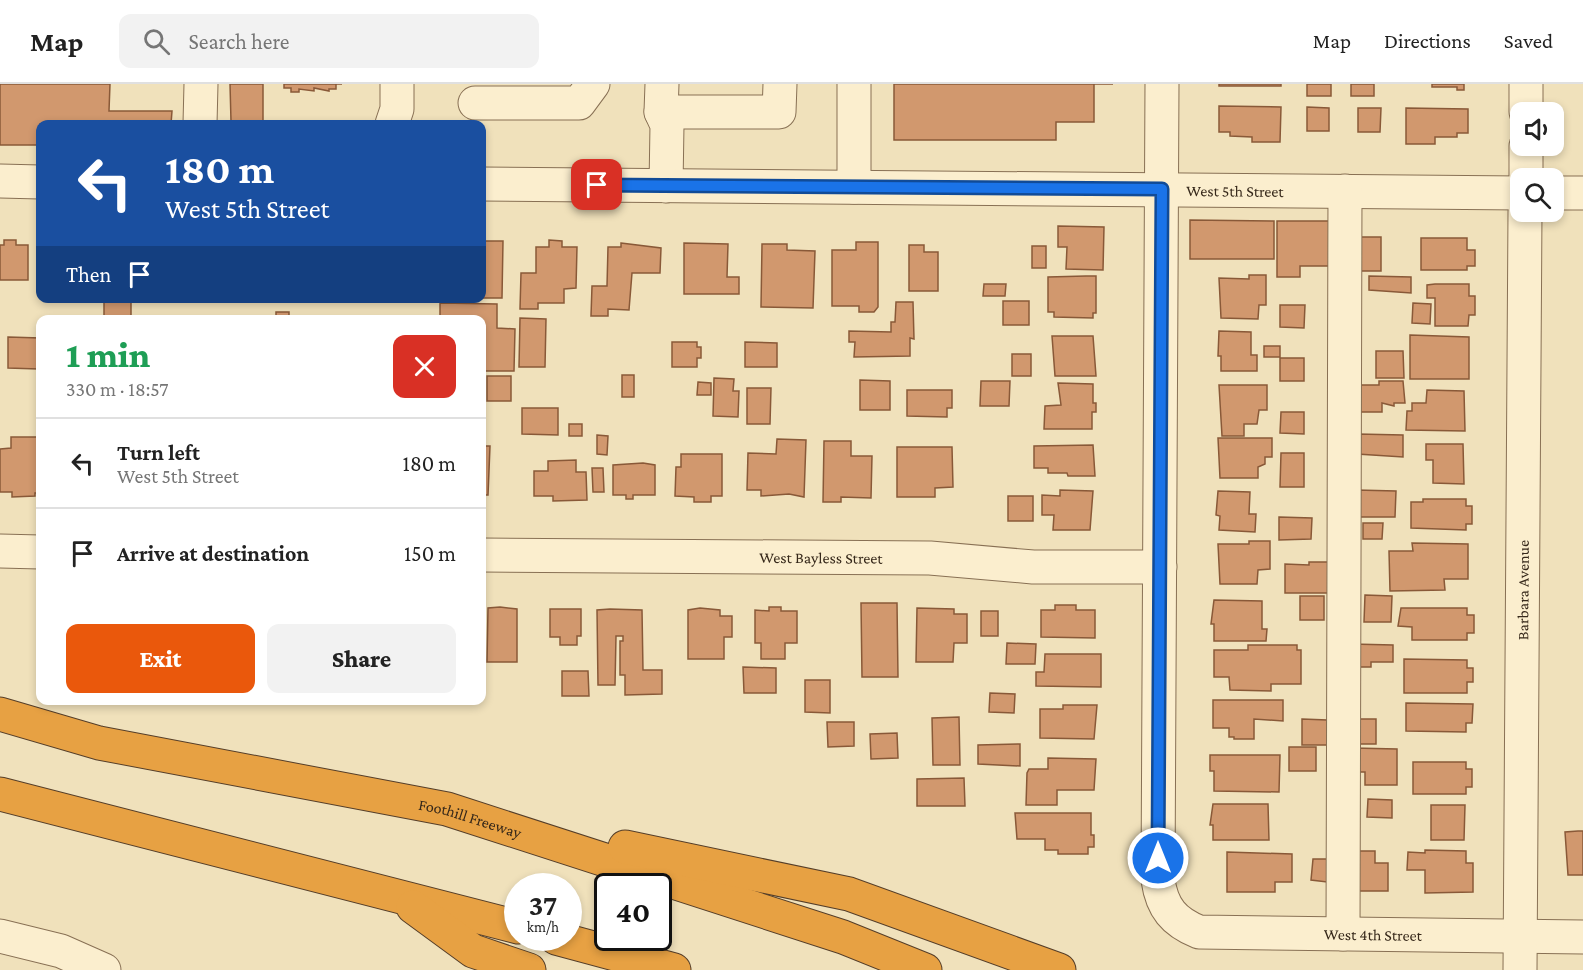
<!DOCTYPE html>
<html lang="en">
<head>
<meta charset="utf-8">
<style>
  body { margin:0; font-family:"Crimson Pro",serif; background:#f2f2f2; color:#222; height:100vh; display:flex; flex-direction:column; font-size:22px; white-space:nowrap }
  * { box-sizing:border-box; margin:0 }
  p { font-size:20px; color:#767676 }
  .icon { flex:none; width:33px; height:33px; fill:none; stroke:currentColor; stroke-width:2; stroke-linecap:round; stroke-linejoin:round }
  .map { position:relative; flex:1; overflow:hidden }
  .sheet { position:absolute; left:36px; top:231px; width:450px; height:390px; display:flex; flex-direction:column; background:#fff; border-radius:12px; box-shadow:0 3px 9px #0003 }
  .sheet>* { flex:none }
  .banner { position:absolute; left:36px; top:36px; width:450px; height:183px; border-radius:12px; box-shadow:0 3px 9px #0003; background:#1a4fa0; color:#fff; overflow:hidden }
  .tools { position:absolute; left:1510px; top:18px; display:grid; gap:12px }
  .tools a { display:grid; place-items:center; width:54px; height:54px; border-radius:12px; background:#fff; box-shadow:0 3px 9px #0003; font-size:30px }
  .speed { position:absolute; left:504px; top:789px; display:flex; gap:12px; font-size:30px; font-weight:700; text-align:center }
  .speed>* { display:grid; place-content:center; width:78px; height:78px; border-radius:50%; background:#fff; box-shadow:0 3px 9px #0003; line-height:1 }
  .speed small { font-size:15px; font-weight:400 }
  .speed .limit { border:3px solid #111; border-radius:9px; background:#fff; color:#111 }
  .pin { position:absolute; display:grid; place-items:center; width:51px; height:51px; color:#fff; margin:-26px; border-radius:12px; box-shadow:0 3px 9px #0006 }
  .me { position:absolute; width:66px; margin:-33px; rotate:0deg; stroke-linejoin:round; filter:drop-shadow(0 0 4px #0008) }
  .turn { display:flex; align-items:center; gap:21px; height:126px; padding:0 30px; font-size:27px }
  .turn .icon { width:78px; height:78px; stroke-width:2.5 }
  .turn b { display:block; font-size:42px; line-height:51px }
  .then { display:flex; align-items:center; height:57px; padding:0 30px; background:#0003; gap:12px; font-size:22px }
  .round { display:grid; place-items:center; flex:none; width:63px; height:63px; border-radius:12px; background:#f2f2f2 }
  .head { display:flex; align-items:center; justify-content:space-between; height:102px; padding:0 30px }
  h1 { font-size:36px; font-weight:800; line-height:45px; color:#1e9e55 }
  .cta { display:flex; gap:12px; margin-top:auto; padding:12px 30px }
  .cta a { flex:1; height:69px; border-radius:12px; background:#ea580c; color:#fff; font-size:24px; font-weight:800; line-height:69px; text-align:center }
  .cta a+a { background:#f2f2f2; color:#222 }
  ul { padding:0; list-style:none }
  li { display:flex; align-items:center; gap:18px; height:90px; padding:0 30px; border-top:2px solid #e0e0e0 }
  li div { flex:1 }
  li b { display:block; font-size:22px }
  li em { font-style:normal }
  header { display:flex; align-items:center; gap:36px; box-sizing:border-box; height:84px; padding:0 30px; background:#fff; border-bottom:2px solid #e0e0e0 }
  header strong { font-size:28px }
  nav { display:flex; gap:33px; margin-inline-start:auto; font-size:21px }
  .search { width:420px; height:54px; background:#f2f2f2; display:flex; align-items:center; gap:15px; box-sizing:border-box; padding:0 21px; border-radius:12px; color:#767676; font-size:22px }
  .map>svg:first-child { display:block }
  .building { fill:#d1986e; stroke:#895938; stroke-width:1.5 }
  .lines { fill:none; stroke-linecap:round; stroke-linejoin:round }
  .minor-casing { stroke:#887054; stroke-width:35 }
  .highway-casing { stroke:#553e29; stroke-width:35 }
  .minor { stroke:#fbeece; stroke-width:33 }
  .highway { stroke:#e7a143; stroke-width:33 }
  .route-casing { stroke:#114b97; stroke-width:15 }
  .route { stroke:#1a73e8; stroke-width:10 }
  .labels { text-anchor:middle; dominant-baseline:central; stroke-width:5; stroke-linejoin:round; paint-order:stroke }
  .street-label { font-size:16px; fill:#36281a; stroke:#f7ebca }
</style>
</head>
<body>
<header>
<strong>Map</strong>
<div class="search"><svg class="icon" aria-label="search" viewBox="0 0 24 24"><circle cx="10" cy="10" r="6"/><path d="M15 15l6 6"/></svg>Search here</div>
<nav><a>Map</a><a>Directions</a><a>Saved</a></nav>
</header>
<div class="map">
<svg width="1583" height="886" viewBox="0 0 1583 886">
  <rect width="100%" height="100%" fill="#f0e1bb"/>
  <path class="building" d="M0 0H110L109 27H172L171 40H40V61H0Z
    M230 0H263V37H231Z
    M284 0H342H336V5H329V7L314 4V7L299 5V8H291V4H284Z
    M894 0H1113H1094V38H1056V56H894Z
    M1219 0H1281V2H1219Z
    M1307 0H1331V12H1307Z
    M1351 0H1374V12H1351Z
    M1432 0H1464V6H1457V3H1432Z
    M1219 22 1281 23 1280 58H1252V53L1230 52V48H1219Z
    M1307 23 1329 24V47H1307Z
    M1358 24H1381L1380 48H1358Z
    M1406 24 1468 25V49H1457V53H1435V60H1406Z
    M1190 136 1274 137V175H1190Z
    M1277 137H1333V182H1300V193H1277Z
    M1058 142 1104 143 1103 186 1066 185 1067 163H1058Z
    M1359 153H1381V187H1359Z
    M1421 154H1467V166H1475V182H1467V186H1421Z
    M4 156H16V161H28V196H0V161H4Z
    M549 156 562 157V163H577L576 204 564 205V219H538V225H520L521 189H536V163H549Z
    M482 157H503L502 214H482Z
    M856 158H878V223L874 228H859V222H832V166H856Z
    M621 159 661 164 660 189H632L629 226 608 225V232H591L592 202H607L608 163H621Z
    M684 159 728 160 727 193H739V210H684Z
    M762 160H787V166L815 167 813 224 761 223Z
    M909 161H924V168H938V207H909Z
    M1032 162H1046V184H1032Z
    M1249 191H1266V221H1259L1258 235 1221 234 1219 194 1249 195Z
    M1086 192H1096V229H1093V234L1054 233V228H1048V193Z
    M1369 192 1411 193V209L1369 206Z
    M984 200H1006L1005 212H983Z
    M1435 200H1469V212H1475V231H1469L1468 242H1435V214H1427V201Z
    M104 217H131V235H104Z
    M1003 217H1029V241H1003Z
    M896 218H913L914 255 910 254V272L854 273 855 258H849V247L891 248V238H895Z
    M440 219 497 220V244L515 245 514 287H482V236H440Z
    M1413 219 1431 220 1430 240 1412 239Z
    M1280 221H1305L1304 244 1280 243Z
    M276 228H289V236H276Z
    M520 234 546 235 545 283H519Z
    M1219 247 1251 248V271H1257V287H1221V272H1218Z
    M1410 251 1469 253V295H1410Z
    M1052 252H1093L1096 292H1055Z
    M8 253 40 254 38 285 8 284Z
    M672 258H697V263H701V274H697V283H672Z
    M745 258 777 259V283H745Z
    M1264 262H1280V273H1264Z
    M1376 267H1403L1404 294H1376Z
    M1012 270H1031V292H1012Z
    M1280 274H1304V297H1280Z
    M622 291H634V313H622Z
    M487 292H511V317H487Z
    M714 294 734 295 733 307H739L738 333 713 332Z
    M860 296 890 297V326H860Z
    M981 297H1010L1009 322H980Z
    M1379 297H1403L1405 319H1394V322L1382 319V328H1355V301H1379Z
    M698 298 711 299V311H697Z
    M1058 299 1093 300V319H1096V328H1092V345H1044L1045 322 1061 321Z
    M1219 301H1267V326H1259L1257 340H1244V352H1222Z
    M747 304H771L770 340H747Z
    M907 306H952V324H947V333L907 332Z
    M1427 306 1464 307 1465 347 1406 346 1407 327H1412V319H1426Z
    M522 324H558V351L522 350Z
    M1281 328H1304V350L1280 349Z
    M569 340H582V352H569Z
    M1357 350 1403 351V373L1357 370Z
    M597 351 608 352 607 371 597 370Z
    M11 353H39L40 409H35V412L12 413V408H0V365L11 364Z
    M1218 354H1272V373H1265V380L1258 383V394H1220Z
    M777 355 806 356 804 413 789 410 761 412V406H747L748 369 776 370Z
    M482 357 483 362H490L488 411H482Z
    M824 357H851V372H872L871 414 841 413V418H823Z
    M1426 360H1463L1464 400 1433 399V376H1426Z
    M1093 361 1095 392H1068L1067 389H1048V384H1034V362Z
    M897 363H952L953 403 935 404V413H897Z
    M1281 369H1304V403H1280Z
    M681 370H722V412H711V418H694V413L675 412 676 383H681Z
    M576 376V388H586L587 416 553 417V412H534V387H548V377Z
    M643 379 655 381V411H633V415H626V411H613V381Z
    M592 384H603L604 408H593Z
    M1060 406 1093 407 1090 446H1053L1054 431H1042V411L1060 412Z
    M1356 406 1396 407 1395 433H1355Z
    M1218 407 1250 408 1249 430H1256L1255 448 1219 446 1220 432 1216 431Z
    M1008 412H1033V437H1008Z
    M1423 415H1466V422H1472V440H1466V446L1411 444V418H1423Z
    M1279 433 1312 434 1311 455 1279 456Z
    M1363 439H1383L1382 455H1363Z
    M1249 457H1270V485L1258 486 1257 500H1220L1218 460H1249Z
    M1412 459 1468 460V495H1444L1445 506 1390 507 1389 467H1413Z
    M1309 478H1333L1332 509H1285V480L1309 481Z
    M1365 511 1392 512 1391 538H1364Z
    M1300 512H1324V536H1300Z
    M1214 516 1262 517V545H1267L1266 557H1214V540H1211Z
    M861 519H897L898 593H862Z
    M1055 521H1076V526H1095V554L1041 553V526H1055Z
    M500 523 517 525V578H487L488 524Z
    M769 523H781V527H797V559H785V575H761V559H755V526L769 527Z
    M700 524 720 526V532H732V553H724V575H688V526Z
    M917 524 954 525V530H967V559H954L953 578H916Z
    M1401 524H1467V531H1474V549H1467V556H1412V543L1398 542Z
    M550 525H581V552H577V561H560V553H550Z
    M610 525 642 526 643 586H662V610L625 611V591H620V557H623V552H616L615 601H598L597 526Z
    M981 527H998V552H981Z
    M1007 559 1036 560 1035 580H1006Z
    M1351 560 1393 561V578H1371V583H1351Z
    M1248 561H1297V566H1301V600H1271V607L1230 606 1229 593H1214V566H1248Z
    M1045 570H1101V603L1036 602V588H1044Z
    M1404 575 1467 576V584H1473V598H1467V609H1404Z
    M743 583 776 584V609H744Z
    M562 587H588L589 612H562Z
    M805 596H830V629L805 628Z
    M990 609 1015 610 1014 629 989 628Z
    M1213 616H1283V637L1254 635V655H1234V653H1229V644H1213Z
    M1406 619 1473 620 1472 639H1466V648L1406 647Z
    M1063 621H1097L1094 655 1040 654V625H1063Z
    M959 633 960 681H933L932 634Z
    M1302 635 1327 636V661H1302Z
    M1354 635H1376V660H1354Z
    M827 638H854V662L828 663Z
    M897 649 898 674 871 675 870 650Z
    M1020 660V682L978 680V661Z
    M1289 663H1316V687H1289Z
    M1353 664 1397 665V701H1365V688H1353Z
    M1210 671H1280L1279 708 1214 707V687H1210Z
    M1048 674 1096 675 1094 706H1057V721H1026L1027 689 1029 685H1048Z
    M1413 678H1466V685H1472V703H1466V710H1413Z
    M964 694 965 722H917V695Z
    M1368 715 1392 716V734L1367 733Z
    M1213 720H1268L1269 756H1213V741H1210Z
    M1431 721H1465L1464 756H1431Z
    M1015 729H1091V751H1094V763H1088V770H1058V766H1045V755H1017Z
    M1578 747H1583V791H1568L1565 748Z
    M1425 766 1466 767V779H1473V808L1425 809V786H1407L1408 768 1425 769Z
    M1352 767H1375V779H1388V807H1349Z
    M1227 768 1292 770V798H1275V808H1227Z
    M1313 775H1328L1327 798 1311 796Z"/>
  <g class="lines">
    <defs>
      <g id="minor">
        <path d="M662 0 661 28 667 41 666 102"/>
        <path id="s1" d="M1162 0 1158 796C1162 824 1174 838 1199 848L1583 853"/>
        <path d="M475 19H579L593 0"/>
        <path d="M661 28H779L780 0"/>
        <path d="M1526 28V0"/>
        <path d="M200 40 201 0"/>
        <path d="M392 40 397 25V0"/>
        <path d="M1526 94V62"/>
        <path d="M0 97 40 98"/>
        <path id="s2" d="M482 100 1521 109"/>
        <path d="M854 103V0"/>
        <path d="M1554 109H1583"/>
        <path d="M0 467 40 468"/>
        <path id="s3" d="M482 471 930 474 1033 483H1160"/>
        <path d="M1343 850 1345 107"/>
        <path d="M0 852 61 867 104 886"/>
        <path id="s4" d="M1520 886 1525 128"/>
      </g>
      <g id="highway">
        <path id="s5" d="M0 630 99 659 447 725 843 853 925 886"/>
        <path d="M0 710 518 843"/>
        <path d="M625 763 849 810 1059 886"/>
        <path d="M413 823 473 867 529 886"/>
        <path d="M556 854 674 886"/>
      </g>
    </defs>
    <use href="#minor" class="minor-casing"/>
    <use href="#highway" class="highway-casing"/>
    <use href="#minor" class="minor"/>
    <use href="#highway" class="highway"/>
  </g>
  <g class="lines">
    <defs>
      <path id="route" d="M597 101 1162 105 1158 774"/>
    </defs>
    <use href="#route" class="route-casing"/>
    <use href="#route" class="route"/>
  </g>
  <g class="labels">
    <g class="street-label">
      <text stroke="none"><textPath href="#s2" startOffset="753">West 5th Street</textPath></text>
      <text stroke="none"><textPath href="#s3" startOffset="339">West Bayless Street</textPath></text>
      <text stroke="none"><textPath href="#s4" startOffset="380">Barbara Avenue</textPath></text>
      <text stroke="none"><textPath href="#s5" startOffset="482">Foothill Freeway</textPath></text>
      <text stroke="none"><textPath href="#s1" startOffset="1040">West 4th Street</textPath></text>
    </g>
  </g>
</svg>
<div class="tools">
<a><svg class="icon" aria-label="sound" viewBox="0 0 24 24"><path d="M4 9h4l5-4v14l-5-4H4zM17 9q2 3 0 6"/></svg></a>
<a><svg class="icon" aria-label="search" viewBox="0 0 24 24"><circle cx="10" cy="10" r="6"/><path d="M15 15l6 6"/></svg></a>
</div>
<div class="speed"><div>37<small>km/h</small></div><div class="limit">40</div></div>
<div class="pin" style="left:597px;top:101px;background:#d93025"><svg class="icon" aria-label="arrive" viewBox="0 0 24 24"><path d="M6 21V4h12l-3 4 3 4H6"/></svg></div>
<svg class="me" style="left:1158px;top:774px" viewBox="-20 -20 40 40"><circle r="17" fill="#1a73e8" stroke="#fff" stroke-width="3"/><path d="M0-11L8 9 0 5-8 9z" fill="#fff"/></svg>
<div class="banner">
<div class="turn"><svg class="icon" aria-label="left" viewBox="0 0 24 24"><path d="M17 20v-9H6M10 6l-5 5 5 5"/></svg><div><b>180 m</b>West 5th Street</div></div>
<div class="then">Then<svg class="icon" aria-label="arrive" viewBox="0 0 24 24"><path d="M6 21V4h12l-3 4 3 4H6"/></svg></div>
</div>
<section class="sheet">
<div class="head"><div><h1>1 min</h1><p>330 m · 18:57</p></div><a class="round" style="background:#d93025;color:#fff"><svg class="icon" aria-label="close" viewBox="0 0 24 24"><path d="M6 6l12 12M18 6L6 18"/></svg></a></div>
<ul>
<li><svg class="icon" aria-label="left" viewBox="0 0 24 24"><path d="M17 20v-9H6M10 6l-5 5 5 5"/></svg><div><b>Turn left</b><p>West 5th Street</p></div><em>180 m</em></li>
<li><svg class="icon" aria-label="arrive" viewBox="0 0 24 24"><path d="M6 21V4h12l-3 4 3 4H6"/></svg><div><b>Arrive at destination</b></div><em>150 m</em></li>
</ul>
<div class="cta"><a>Exit</a><a>Share</a></div>
</section>
</div>
</body>
</html>
